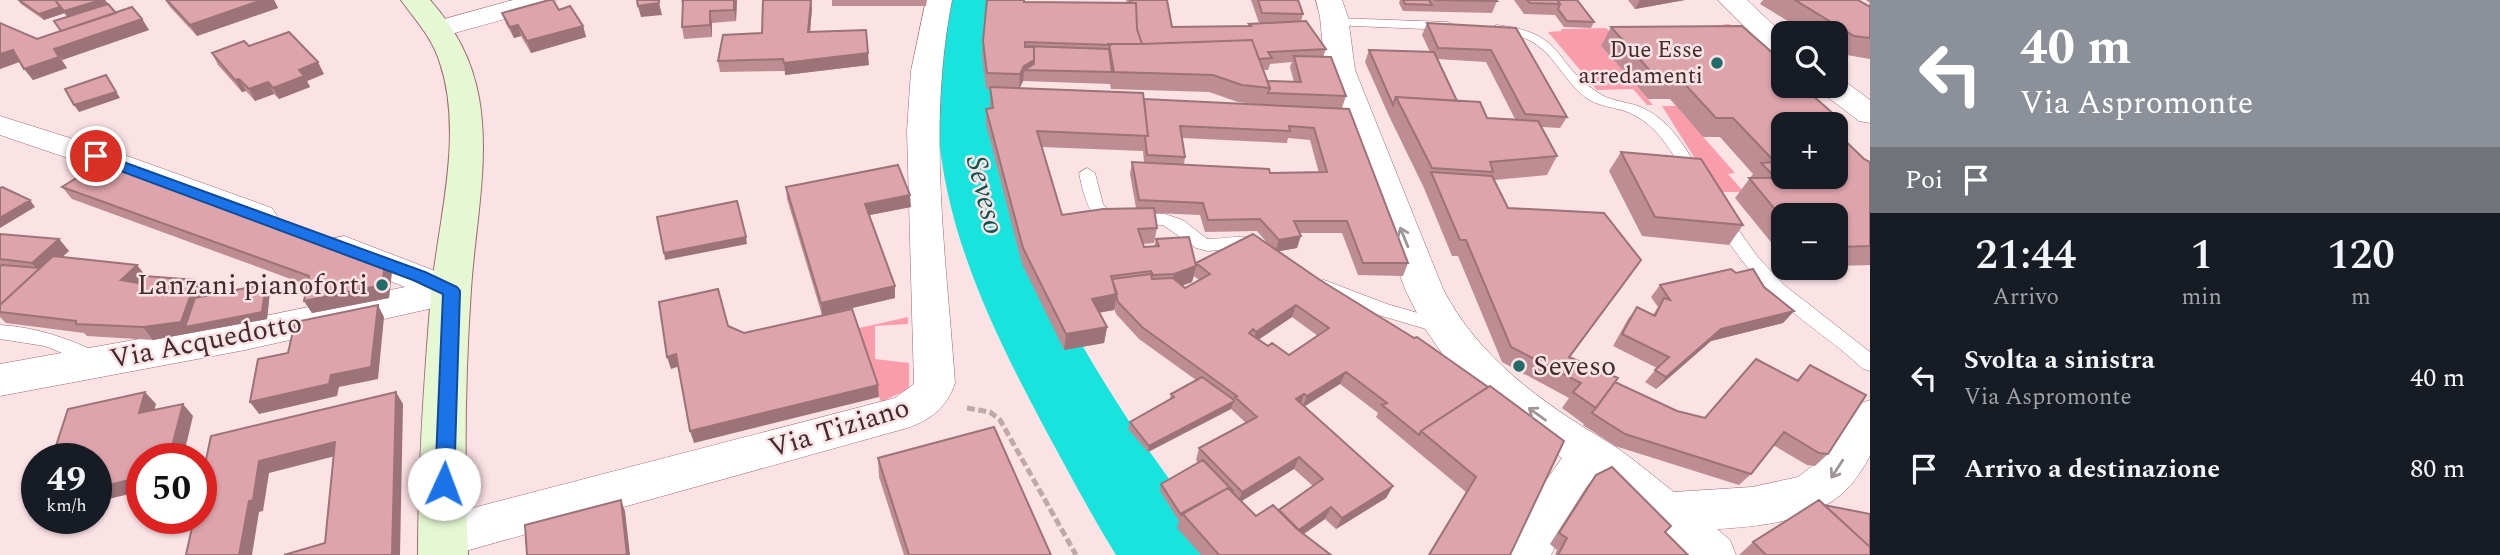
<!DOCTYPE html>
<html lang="it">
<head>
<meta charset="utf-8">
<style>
  body { margin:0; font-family:Spectral,serif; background:#20242c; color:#f1f3f6; height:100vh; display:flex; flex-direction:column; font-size:26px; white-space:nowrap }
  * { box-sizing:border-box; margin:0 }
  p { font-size:23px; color:#9ea1a6 }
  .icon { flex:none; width:38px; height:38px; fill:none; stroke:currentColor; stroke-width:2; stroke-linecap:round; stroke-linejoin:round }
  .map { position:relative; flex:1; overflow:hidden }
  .details { display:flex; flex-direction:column; background:#171b24; width:630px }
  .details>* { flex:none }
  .hud { background:#8c9099; color:#fff; overflow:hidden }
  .controls { position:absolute; left:1771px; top:21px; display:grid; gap:14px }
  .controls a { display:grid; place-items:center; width:77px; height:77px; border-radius:14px; background:#171b24; box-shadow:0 2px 5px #0004; font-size:35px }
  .speed { position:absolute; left:21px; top:443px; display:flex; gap:14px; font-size:35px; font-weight:700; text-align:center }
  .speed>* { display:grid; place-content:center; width:91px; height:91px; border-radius:50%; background:#171b24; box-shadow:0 2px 5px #0004; line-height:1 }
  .speed small { font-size:18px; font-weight:400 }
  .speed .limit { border:10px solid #d22; background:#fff; color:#111 }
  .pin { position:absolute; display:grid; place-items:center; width:60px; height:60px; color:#fff; margin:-30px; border:4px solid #fff; border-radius:50%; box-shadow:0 2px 7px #0007 }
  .me { position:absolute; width:77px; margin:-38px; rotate:2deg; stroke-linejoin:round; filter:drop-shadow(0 0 5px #0008) }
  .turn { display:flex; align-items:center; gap:24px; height:147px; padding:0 35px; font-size:32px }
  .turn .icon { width:91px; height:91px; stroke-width:2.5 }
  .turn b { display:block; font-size:49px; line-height:60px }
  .then { display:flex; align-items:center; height:66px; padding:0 35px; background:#0003; gap:14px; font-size:26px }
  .eta { display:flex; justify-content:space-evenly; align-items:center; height:119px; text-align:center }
  .eta b { font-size:42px; font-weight:600; line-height:49px }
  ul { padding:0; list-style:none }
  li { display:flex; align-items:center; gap:21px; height:91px; padding:0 35px }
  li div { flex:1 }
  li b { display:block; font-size:26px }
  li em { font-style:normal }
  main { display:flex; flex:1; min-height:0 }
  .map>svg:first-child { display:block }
  .green { fill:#fa9daa }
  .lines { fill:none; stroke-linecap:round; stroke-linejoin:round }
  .river { fill:#18e4dd; fill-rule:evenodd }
  .service-casing { stroke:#9e6970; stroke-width:1 }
  .minor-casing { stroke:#9e6970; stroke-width:1 }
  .secondary-casing { stroke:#9e6970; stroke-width:2 }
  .path { stroke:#c0a7aa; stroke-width:5; stroke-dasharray:8 3.5; stroke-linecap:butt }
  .service { fill:#fff; fill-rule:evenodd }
  .minor { fill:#fff; fill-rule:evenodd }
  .secondary { fill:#e5f7d3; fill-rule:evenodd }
  .wall { fill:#be8d93; fill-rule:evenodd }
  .shaded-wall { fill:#9b7378 }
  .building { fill:#dda4ab; stroke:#9b7378; stroke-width:2; fill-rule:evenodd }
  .oneway { stroke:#a09596 }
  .route { fill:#1a73e8; stroke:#114b97; stroke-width:2 }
  .poi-dot { fill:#206c68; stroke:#fbe2e5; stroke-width:2.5 }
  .labels { text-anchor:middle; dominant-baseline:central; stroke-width:5; stroke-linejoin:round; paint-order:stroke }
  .far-poi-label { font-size:23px; fill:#422b2e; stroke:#fbe2e5; text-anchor:end }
  .poi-label { font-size:28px; fill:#422b2e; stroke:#fbe2e5; text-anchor:end }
  .street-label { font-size:28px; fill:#422b2e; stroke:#fbe2e5 }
  .water-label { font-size:30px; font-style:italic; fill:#055552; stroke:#fbe2e5 }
</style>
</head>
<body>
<main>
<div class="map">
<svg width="1870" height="555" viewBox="0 0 1870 555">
  <rect width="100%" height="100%" fill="#fbe2e5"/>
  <path class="green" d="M1728 24 1738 27 1602 47 1653 105H1647L1633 89 1597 90 1548 32 1562 31 1561 29 1606 28 1620 41Z
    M1662 106H1676L1735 173 1728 174 1744 192H1716Z
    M908 317V324L875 326V359L909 363V389L881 402 855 329Z"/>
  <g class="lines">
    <path class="river" d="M947 0H1001C999 37 995 74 998 111 1009 228 1070 330 1132 426 1160 469 1195 509 1216 555H1116C1090 513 1067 469 1043 425 993 331 946 235 938 127 934 85 942 42 947 0Z"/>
    <defs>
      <path id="service" d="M1336 18 1448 22 1455 26 1448 30 1331 25V19Z
        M1497 25C1566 33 1551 61 1597 92 1609 101 1624 101 1638 106 1670 118 1686 149 1703 177L1701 181H1689C1672 153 1658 123 1625 111 1612 107 1597 106 1585 97 1564 81 1553 52 1529 40 1517 34 1505 35 1492 32L1490 29Z
        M1087 168 1095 173 1103 204 1111 213 1165 214 1183 220 1207 239C1227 240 1254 229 1270 249L1261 255 1240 248 1208 251 1196 248 1163 225 1101 222C1086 210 1083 191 1079 173Z
        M1721 213 1727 214 1757 256 1783 284 1870 352V371L1863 369C1838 345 1808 326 1782 303 1754 279 1732 249 1713 218Z
        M1324 280 1387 304 1449 322 1452 327 1449 332 1443 334 1375 314 1318 290 1315 286 1318 282Z
        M0 325C37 327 70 339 103 355L105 360 103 365 96 367 45 346 0 339Z"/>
      <path id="minor" d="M513 0H556L552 6 440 37 430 35 426 29 430 23Z
        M926 0H952C927 127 946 255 955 383 947 407 931 420 907 428L451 555H435L426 551 419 537 426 523 442 516 895 398 914 384 907 131 911 71Z
        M1316 0H1342L1348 17 1355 70 1443 289C1478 357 1541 402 1606 441 1627 453 1653 476 1674 492L1752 487 1798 477 1819 461 1855 405 1870 400C1870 417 1870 439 1870 455 1868 461 1863 468 1859 474 1830 520 1767 526 1717 529L1730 540 1736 555H1681L1651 526 1594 482 1571 515 1551 555H1504L1532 500 1562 458 1472 388 1450 365 1424 327 1405 289 1325 70 1320 17Z
        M1718 0H1747L1783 34V57L1773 55Z
        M1836 78 1843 80 1870 100V123L1859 121 1821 92 1817 86H1836Z
        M0 116 130 157 272 208 277 216 272 224 260 227 248 224 106 171 0 135Z
        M344 236 464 282 470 291 464 300 451 304 245 350 0 396V364L245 320 405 287 331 257 326 248 331 239Z"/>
      <path id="secondary" d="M401 0H430C456 30 472 59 479 98 490 160 475 227 471 289 465 377 464 467 468 555H418C418 468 424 381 431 295 438 220 464 136 440 63 432 37 416 21 401 0Z"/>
    </defs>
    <use href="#service" class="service-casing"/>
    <use href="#minor" class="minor-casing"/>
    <use href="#secondary" class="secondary-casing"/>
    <path class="path" d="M967 408 990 412 1000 420 1076 555"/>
    <use href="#service" class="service"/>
    <use href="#minor" class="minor"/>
    <use href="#secondary" class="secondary"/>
  </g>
  <path class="wall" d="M18 0H105L116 13 142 19 149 30 62 60 67 68 33 80 20 62 0 69V23L37 39 61 31 67 17 64 13 44 20 21 4Z
    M165 0H274L278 8 197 36 170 7Z
    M681 0H737L736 21 712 23V37L684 39 682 27 683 6Z
    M832 0H927L926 6H832Z
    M1126 0H1167L1172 27 1248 26 1249 24 1259 23 1251 0H1298L1303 14 1301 21 1326 49 1323 57 1346 96 1342 108 1408 263 1403 276 1358 275 1342 233H1300L1297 248 1279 251 1320 280 1414 338 1510 555H1428L1466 492 1376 417 1378 413 1340 384 1304 406 1393 486 1386 498 1336 529 1325 519 1304 534 1331 555H1201L1177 528 1179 521 1160 491 1161 484 1198 463 1196 460 1199 448 1246 423 1231 409 1148 452 1128 429 1130 422 1170 399 1171 394 1196 380 1139 339 1116 314 1114 308V310L1099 313 1107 327 1104 343 1064 350 1022 264 986 124V109L990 108V89H986L982 56 983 41 1024 2 1127 3ZM1292 62 1290 67 1294 82 1267 81 1263 70H1268L1270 64ZM1023 81 1110 84 1111 89 1209 92 1238 102 1262 105 1144 99 1020 88ZM1182 138 1287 143 1288 138 1310 140 1319 173H1270L1184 164 1185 157ZM1042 147 1143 151 1144 162H1132L1130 174 1136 208 1062 215ZM1155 213 1200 215 1205 232 1257 231 1268 244 1196 264 1156 239 1154 247H1144L1143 244 1154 243 1157 228ZM1194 276 1199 280 1185 288 1182 286 1192 282ZM1292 317 1318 336 1289 355 1268 346 1258 340ZM1294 469 1313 486 1279 510 1256 516 1241 501Z
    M1400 0H1496L1497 1 1492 13 1403 11 1399 3Z
    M1514 0H1577L1594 22 1591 28 1564 27 1555 15 1524 14Z
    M1628 0H1685L1635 9Z
    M1763 0H1858L1868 6 1870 3 1866 0H1870V59L1841 54 1836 51V33H1807L1760 4Z
    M812 8 810 32 869 65 785 75V71L720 72 718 61 762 33Z
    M502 13 583 26 586 37 531 53 521 36 514 38 506 24Z
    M1427 23 1516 28 1567 117 1560 128 1542 127 1557 156 1547 175 1494 180 1508 208 1630 276 1570 357 1615 382 1677 411 1704 418 1797 380 1810 365 1828 454 1815 466 1807 465 1773 445 1751 474 1739 485 1615 446 1583 425 1586 422 1584 424 1562 408 1569 398 1502 362 1458 256H1452L1424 188 1389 116 1365 62 1369 50 1430 52 1422 35ZM1437 59 1486 62 1515 119 1487 118 1457 101Z
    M1611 27 1783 86 1837 117 1832 124H1783V177H1836L1864 159 1870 162V265L1836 266V215H1783V257L1735 198 1753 174 1720 137H1703L1670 99H1648L1601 46Z
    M249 46 324 74 307 81 310 87 279 99 274 94 255 101 246 91 242 92 218 65 212 53Z
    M1621 152 1743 225 1729 245 1642 236 1609 171Z
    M62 187 392 271 389 298 312 313 304 301 307 285 72 199Z
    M786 187 911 207 869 215 895 286V298L822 315 787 199Z
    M0 234 59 239 69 251 62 257 137 265 146 276 196 280 205 292 203 296 266 284 270 291 267 319 153 340 87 336 84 333 6 323 0 317Z
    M1736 273 1764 287 1794 311 1783 323 1711 341 1656 389 1645 382 1657 368 1613 346 1628 319 1637 307 1653 315 1658 307 1651 297 1660 285Z
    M878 458 1051 555H904L879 477Z
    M1596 475 1665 532 1688 555H1555L1557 550 1550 544 1587 486Z
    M1824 505 1870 555H1739L1753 542Z"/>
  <path class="shaded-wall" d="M101 0H105L112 10 72 23 64 11Z
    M262 0H274L278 8 197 36 190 25Z
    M734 0H737L736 21 734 10Z
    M811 0 812 8 809 43 808 32Z
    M1640 0H1685L1635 9Z
    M659 3 662 15 641 17 638 6Z
    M60 7 65 13 44 20 39 14Z
    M710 11 712 23V37L710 25Z
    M142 19 149 30 62 60 54 49Z
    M518 25 521 36 514 38 510 27Z
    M583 26 586 37 531 53 527 41Z
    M13 50 21 61 0 69V54Z
    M868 53 869 65 785 75 784 63Z
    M59 57 67 68 33 80 24 69Z
    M1034 60V70H1024L1023 81 1019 89 1020 74 1024 66Z
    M318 62 324 74 307 81 310 87 279 99 273 88 299 70Z
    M106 75 120 98 79 112 74 105Z
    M239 79 246 91 242 92 235 80Z
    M268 82 274 94 255 101 249 89Z
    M910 195 911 207 865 216V204Z
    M30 200 35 207 0 228V218Z
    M1301 236 1297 248 1275 252 1279 240Z
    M746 237 747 244 665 260 664 253Z
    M59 239 69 251 42 275 32 263Z
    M386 258 392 271 389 298 312 313 304 301Z
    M1641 260 1630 276 1559 372 1569 357Z
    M137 265 146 277 131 293 121 280Z
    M1196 266 1192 282 1170 290 1174 274Z
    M196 280 205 292 193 325 266 284 270 291 267 319 153 340 143 327Z
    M895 286V298L822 315 821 303Z
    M1117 294 1114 310 1089 314 1092 299Z
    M378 305 384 317 378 379 339 387 337 396 259 414 250 402 331 375Z
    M1296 305 1292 317 1252 344 1256 332Z
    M1794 311 1783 323 1711 341 1656 389 1666 377 1721 329Z
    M1107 327 1104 343 1064 350 1066 334Z
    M676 354 680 366 671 369 667 357Z
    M1346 372 1340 384 1302 408 1307 396Z
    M878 385 879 397 694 443 690 431Z
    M145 392 156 404 150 425 139 413Z
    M396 392 403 404 400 555H392Z
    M1304 394 1300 406 1296 399Z
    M1233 402 1231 409 1148 452 1149 446Z
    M183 404 193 416 183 458H169Z
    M335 442 343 454 269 473 263 511 259 512 252 555H239L249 501 259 461Z
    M1299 457 1294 469 1237 504 1242 492Z
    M142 477V491L96 502V488Z
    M1393 486 1386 498 1336 529 1342 518Z
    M621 500 625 511 630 555H627Z
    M1331 507 1325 519 1290 543 1296 532Z"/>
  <path class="building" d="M19 0H55L60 7 39 14Z
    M55 0H101L64 11Z
    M167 0H262L190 25Z
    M549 0H553L559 10 570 6 583 26 527 41 518 25 510 27 502 13Z
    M637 0H659V3L638 6Z
    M683 0H734V10L710 11V25L682 27Z
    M763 0H811L808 32 866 30 868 53 784 63 783 59 718 61 723 35 762 33Z
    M987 0H1024V2L1136 3 1137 29 1142 44H1109L1110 45 1025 42V47H1034V60L1024 66 1020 74 987 73 983 41Z
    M1130 0H1167L1172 27 1251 26 1249 24 1306 21 1326 49 1268 52 1272 58 1259 59 1252 40 1142 44 1137 29 1136 3H1131Z
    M1258 0H1298L1303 14 1262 13Z
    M1403 0H1429L1432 5 1405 4Z
    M1434 0H1496L1497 1Z
    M1527 0H1557L1560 4 1530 3Z
    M1557 0H1577L1594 22 1567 21 1558 9 1560 4Z
    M1795 0H1858L1870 7V38L1854 36Z
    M108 4 116 13 61 31 54 21Z
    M132 7 142 19 54 49 59 57 24 69 13 50 0 54V23L37 39Z
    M1427 23 1516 28 1567 117 1525 114 1491 50 1438 48Z
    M1742 26 1783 62V86H1802L1837 117H1820L1827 124H1783V173H1771L1761 163 1775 162 1733 118H1716L1681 80 1659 81 1611 27Z
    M289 32 318 62 299 70 304 76 273 88 268 82 249 89 239 79 235 80 212 53 244 41 249 46Z
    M1252 40 1270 88 1242 85 1213 75 1114 72 1109 44H1143Z
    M1025 46 1109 49 1112 72 1024 70 1034 64V47H1025Z
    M1369 50 1434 52 1457 101 1396 97 1393 105Z
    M1294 56 1331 57 1346 96 1268 93 1270 88 1267 81 1301 82Z
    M106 75 116 92 74 105 65 89Z
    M990 87 1143 93 1148 136 1037 131 1062 215 1103 209 1154 208 1157 228 1138 229 1144 247 1159 246 1156 239 1189 237 1196 266 1174 274 1153 275 1151 271 1111 276 1117 294 1092 299 1107 327 1066 334 1023 248 986 109 993 108Z
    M1396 97 1480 102 1487 118 1538 121 1557 156 1490 162 1493 172 1432 168Z
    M1144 99 1349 109 1408 263H1363L1347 221H1294L1301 236 1279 240 1260 219 1208 220 1203 203 1139 200 1132 162 1269 169 1270 173 1327 172 1314 128 1289 126 1290 131 1180 126 1185 157 1147 155 1145 136H1148Z
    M1836 132 1864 159 1870 162V246L1836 247V215H1783V219L1749 178 1836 177Z
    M1621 152 1701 159 1743 225 1655 217Z
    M99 164 127 170 386 258 382 285 304 301 309 276 62 187Z
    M898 165 910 195 865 204 895 286 821 303 786 187Z
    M1431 172 1492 176 1508 208 1604 213 1641 260 1569 357 1618 378 1596 408 1573 392 1581 383 1511 347 1466 240H1460Z
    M2 187 30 200 0 218V188Z
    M737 201 746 237 664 253 657 217Z
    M0 234 59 239 32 263 0 259Z
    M1253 234 1320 280 1414 338 1417 337 1488 387 1421 431 1419 435 1382 405 1387 403 1346 372 1307 396 1304 394 1296 399 1393 486 1342 518 1331 507 1299 530 1279 510 1323 479 1299 457 1242 492 1199 448 1257 417 1235 397 1237 396 1142 327 1118 302 1112 279 1151 274 1152 279 1173 278 1185 288 1210 274 1196 263ZM1296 305 1329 328 1289 355 1272 343 1268 346 1249 333 1253 329 1256 332Z
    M53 256 137 265 121 280 138 283 144 276 196 280 181 322 143 327 76 324V321L0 312V305Z
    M2 265 40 268 2 303H0V266Z
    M1731 269 1736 273 1753 269 1764 287 1794 311 1721 329 1666 377 1655 370 1669 357 1622 334 1637 307 1655 316 1664 298 1670 300 1660 285Z
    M266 284 262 312 185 327 195 298Z
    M718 289 728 326 744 333 852 309 878 385 690 431 676 354 667 357 659 302Z
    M378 305 371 367 331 375 329 384 250 402 258 359 288 353 295 322Z
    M1756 359 1798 381 1810 365 1866 395 1828 454 1819 453 1784 432 1751 474 1625 434 1592 413 1615 382 1677 411 1705 418Z
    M1202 377 1234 400 1233 402 1149 446 1130 422 1174 397 1171 394Z
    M1490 386 1564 441 1510 555H1429L1476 477 1421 431Z
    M145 392 139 413 183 404 169 458H142V477L96 488V458H52L68 409Z
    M396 392 392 555H284L325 543 335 442 259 461 253 500 249 501 239 555H186L194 518H201V483L211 436Z
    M994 427 1051 555H909L878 458Z
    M1203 460 1233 491 1232 492 1228 488 1181 515 1161 484Z
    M1612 467 1671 526 1665 532 1688 555H1558L1567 538 1559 533 1596 475Z
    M1228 488 1256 516 1273 505 1297 529 1331 555H1219L1182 513Z
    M621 500 627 555H527L525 525Z
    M1819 500 1870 547V555H1766L1753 542Z
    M1824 505 1870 514V547Z"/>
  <defs><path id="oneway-shaft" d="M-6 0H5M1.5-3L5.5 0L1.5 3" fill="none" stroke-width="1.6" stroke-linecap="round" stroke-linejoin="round" transform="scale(1.75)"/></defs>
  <g class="oneway">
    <use href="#oneway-shaft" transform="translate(1404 237) rotate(-112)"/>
    <use href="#oneway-shaft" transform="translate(1537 414) rotate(-144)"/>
    <use href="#oneway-shaft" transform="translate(1837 469) rotate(123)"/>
  </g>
  <path class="route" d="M96 152 425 272 457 287 460 291 454 484 451 490 444 493 438 490 435 484 443 294 413 280 91 160 89 156Z"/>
  <g class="poi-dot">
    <circle cx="1717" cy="63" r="7"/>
    <circle cx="382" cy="285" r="7"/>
    <circle cx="1519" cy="366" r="7"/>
  </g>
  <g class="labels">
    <g class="far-poi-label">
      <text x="1703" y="50">Due Esse<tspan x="1703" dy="26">arredamenti</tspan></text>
    </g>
    <g class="poi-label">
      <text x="368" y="285">Lanzani pianoforti</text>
      <text x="1533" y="366" text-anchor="start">Seveso</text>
    </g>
    <g class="street-label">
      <text transform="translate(206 341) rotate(-11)">Via Acquedotto</text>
      <text transform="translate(839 428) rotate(-17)">Via Tiziano</text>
    </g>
    <g class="water-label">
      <text transform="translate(985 195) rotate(76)">Seveso</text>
    </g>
  </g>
</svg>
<div class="controls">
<a><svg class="icon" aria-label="search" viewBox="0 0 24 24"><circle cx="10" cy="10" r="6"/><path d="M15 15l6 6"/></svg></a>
<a>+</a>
<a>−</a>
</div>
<div class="speed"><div>49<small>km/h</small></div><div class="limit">50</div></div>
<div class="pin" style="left:96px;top:156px;background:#d93025"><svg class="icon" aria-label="arrive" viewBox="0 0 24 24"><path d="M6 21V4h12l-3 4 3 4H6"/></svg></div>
<svg class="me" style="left:444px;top:484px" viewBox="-20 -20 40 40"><circle r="19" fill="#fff"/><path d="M0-13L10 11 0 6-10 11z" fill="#1a73e8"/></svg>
</div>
<section class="details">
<div class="hud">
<div class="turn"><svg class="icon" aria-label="left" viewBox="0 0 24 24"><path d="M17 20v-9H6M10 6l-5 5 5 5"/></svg><div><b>40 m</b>Via Aspromonte</div></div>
<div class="then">Poi<svg class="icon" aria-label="arrive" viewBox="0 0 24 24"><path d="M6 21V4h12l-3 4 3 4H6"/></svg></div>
</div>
<div class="eta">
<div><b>21:44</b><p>Arrivo</p></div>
<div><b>1</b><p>min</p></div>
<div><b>120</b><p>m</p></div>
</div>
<ul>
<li><svg class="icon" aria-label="left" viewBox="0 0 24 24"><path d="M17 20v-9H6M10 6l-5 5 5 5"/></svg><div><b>Svolta a sinistra</b><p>Via Aspromonte</p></div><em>40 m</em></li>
<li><svg class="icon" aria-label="arrive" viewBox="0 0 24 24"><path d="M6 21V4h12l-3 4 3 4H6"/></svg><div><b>Arrivo a destinazione</b></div><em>80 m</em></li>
</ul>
</section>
</main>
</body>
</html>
